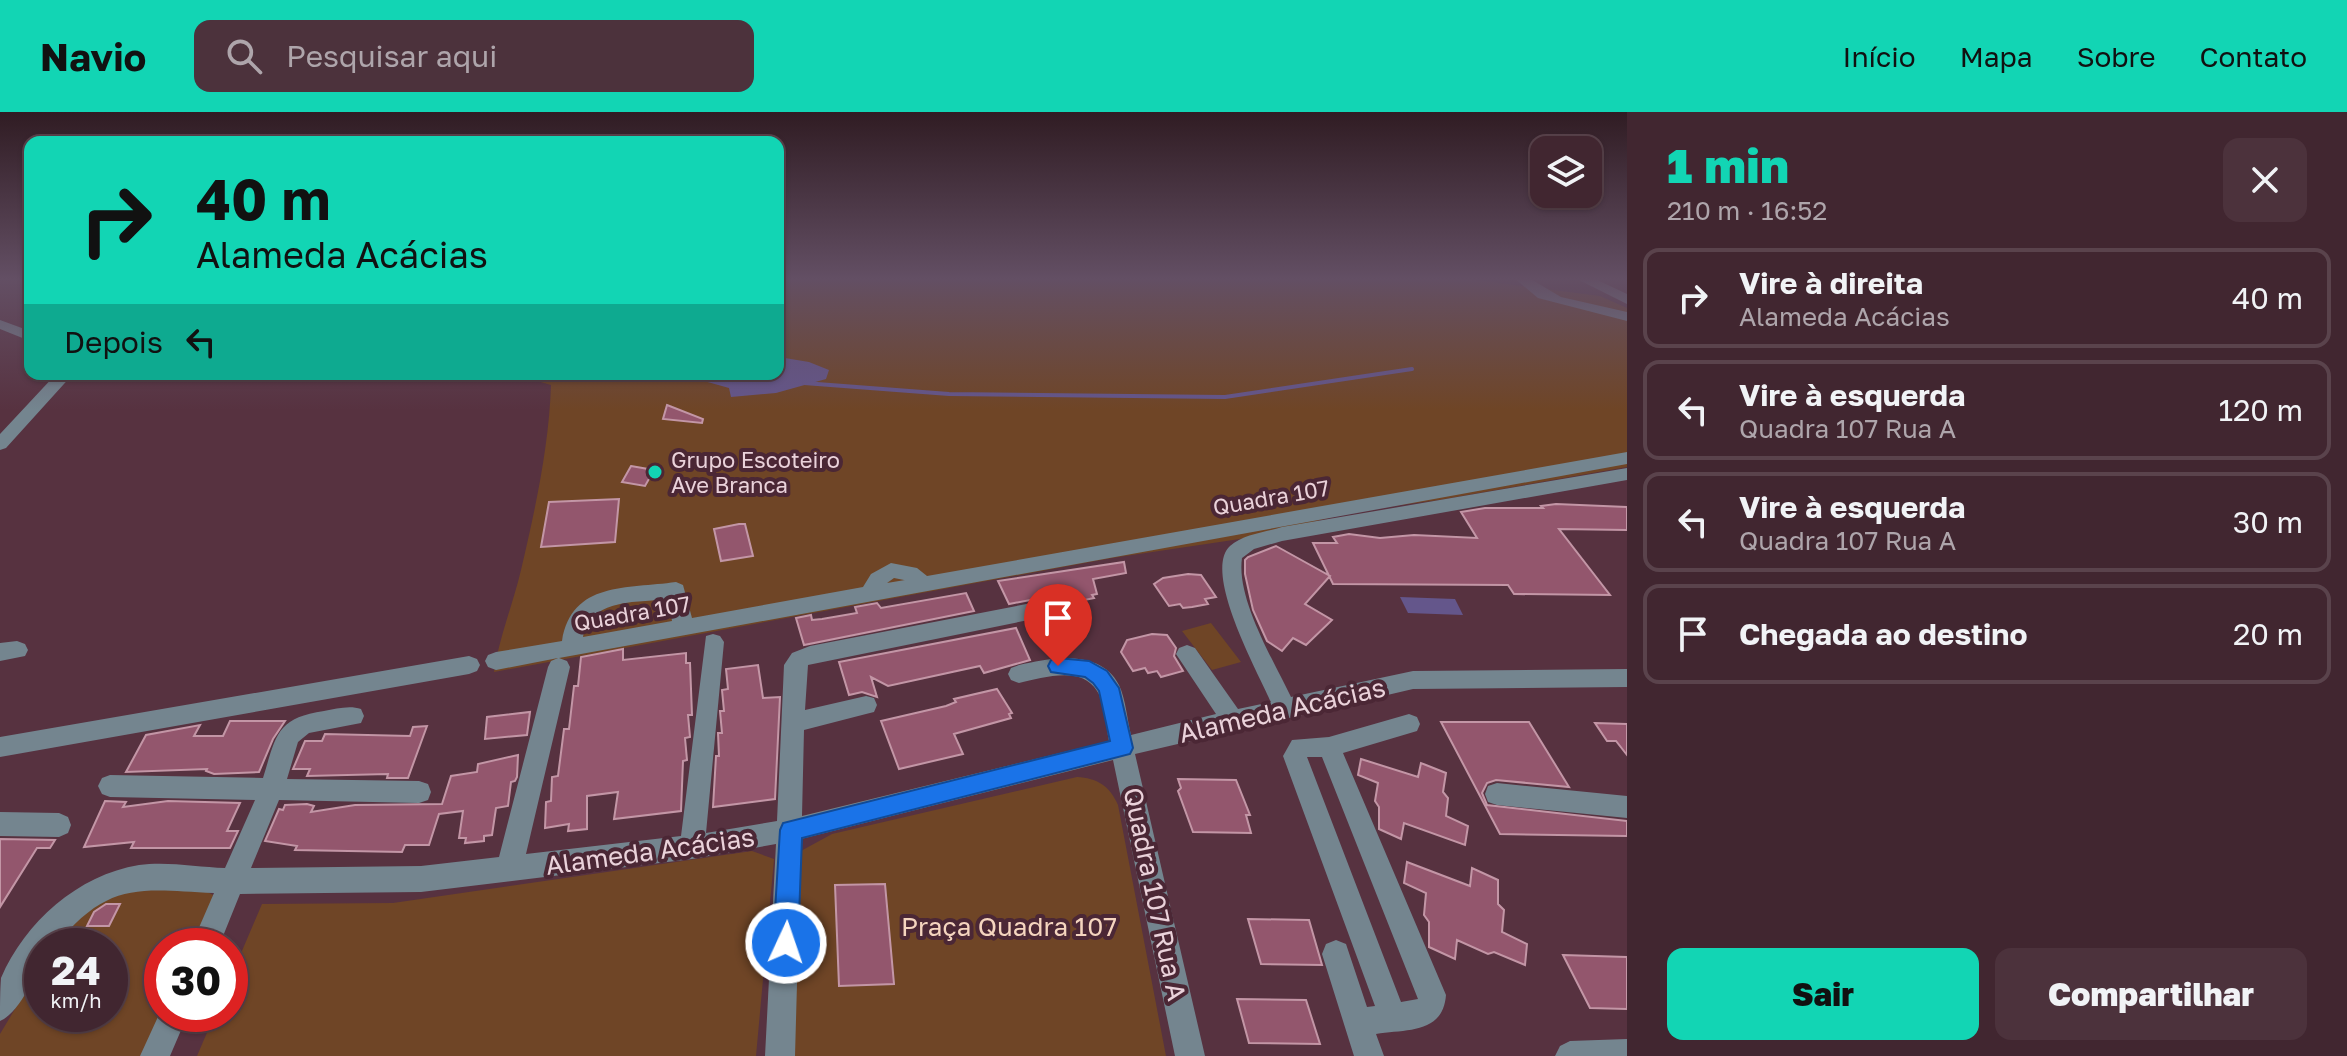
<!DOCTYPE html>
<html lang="pt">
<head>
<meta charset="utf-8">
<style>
  body { margin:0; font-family:"Golos Text",sans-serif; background:#4c323c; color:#f1f3f6; height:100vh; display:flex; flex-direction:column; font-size:30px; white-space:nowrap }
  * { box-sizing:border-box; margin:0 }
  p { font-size:26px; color:#aea5ab }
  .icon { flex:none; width:44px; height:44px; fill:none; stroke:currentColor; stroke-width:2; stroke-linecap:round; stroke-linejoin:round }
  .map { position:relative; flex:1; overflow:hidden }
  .details { display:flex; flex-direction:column; background:#412630; width:720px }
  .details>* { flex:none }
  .top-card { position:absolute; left:24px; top:24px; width:760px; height:244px; border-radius:16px; box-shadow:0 2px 6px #0004,0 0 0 2px #5a434c; background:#12d5b4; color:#111; overflow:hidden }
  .tools { position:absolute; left:1530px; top:24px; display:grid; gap:16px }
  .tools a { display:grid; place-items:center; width:72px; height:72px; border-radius:16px; background:#412630; box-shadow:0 2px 6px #0004,0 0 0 2px #5a434c; font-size:40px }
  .speed { position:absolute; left:24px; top:816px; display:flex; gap:16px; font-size:40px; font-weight:700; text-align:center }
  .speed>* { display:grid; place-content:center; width:104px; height:104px; border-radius:50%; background:#412630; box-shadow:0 2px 6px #0004,0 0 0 2px #5a434c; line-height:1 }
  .speed small { font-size:20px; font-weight:400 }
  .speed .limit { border:12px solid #d22; background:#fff; color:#111 }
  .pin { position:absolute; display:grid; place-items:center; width:68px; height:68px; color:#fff; margin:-82px -34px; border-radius:50% 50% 50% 0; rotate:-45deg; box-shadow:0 0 8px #0007 }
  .pin .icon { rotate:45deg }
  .me { position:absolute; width:88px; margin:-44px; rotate:3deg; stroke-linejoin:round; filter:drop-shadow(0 0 6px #0008) }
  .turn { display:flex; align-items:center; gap:28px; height:168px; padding:0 40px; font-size:36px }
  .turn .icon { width:104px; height:104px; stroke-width:2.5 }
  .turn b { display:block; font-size:56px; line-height:68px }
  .then { display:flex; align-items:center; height:76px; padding:0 40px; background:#0003; gap:16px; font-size:30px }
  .round { display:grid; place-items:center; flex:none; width:84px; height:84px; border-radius:16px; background:#4c323c }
  .headline { display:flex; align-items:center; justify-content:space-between; height:136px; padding:0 40px }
  h1 { font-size:48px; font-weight:800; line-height:60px; color:#12d5b4 }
  .action { display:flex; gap:16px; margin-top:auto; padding:16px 40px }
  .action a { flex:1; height:92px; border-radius:16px; background:#12d5b4; color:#111; font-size:32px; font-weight:800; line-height:92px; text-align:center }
  .action a+a { background:#4c323c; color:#f1f3f6 }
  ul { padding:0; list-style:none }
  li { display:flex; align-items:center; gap:24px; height:100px; margin:0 16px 12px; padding:0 24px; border:4px solid #5a434c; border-radius:16px }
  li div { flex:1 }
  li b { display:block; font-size:30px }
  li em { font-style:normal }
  header { display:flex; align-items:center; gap:48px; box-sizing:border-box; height:112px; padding:0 40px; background:#12d5b4; color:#111 }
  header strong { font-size:38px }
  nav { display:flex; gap:44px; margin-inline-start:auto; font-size:28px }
  .search { width:560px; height:72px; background:#4c323c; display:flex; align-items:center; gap:20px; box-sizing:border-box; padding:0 28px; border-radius:16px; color:#aea5ab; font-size:30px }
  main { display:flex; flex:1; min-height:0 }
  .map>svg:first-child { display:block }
  .green { fill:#6f4526 }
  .water { fill:#64568b }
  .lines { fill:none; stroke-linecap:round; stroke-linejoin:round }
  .stream { stroke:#64568b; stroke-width:4 }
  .building { fill:#93566d; stroke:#c396a6; stroke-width:2 }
  .minor { fill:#74858f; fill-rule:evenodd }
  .route { fill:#1a73e8; stroke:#114b97; stroke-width:2 }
  .poi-dot { fill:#12d5b4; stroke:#4b2735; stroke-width:3 }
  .labels { text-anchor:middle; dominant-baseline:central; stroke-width:8; stroke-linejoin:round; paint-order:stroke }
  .poi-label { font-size:22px; fill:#ead2da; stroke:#4b2735; text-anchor:start }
  .street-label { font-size:22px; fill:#ead2da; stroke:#4b2735 }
  .near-street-label { font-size:26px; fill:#ead2da; stroke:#4b2735 }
  .near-park-label { font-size:26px; fill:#f5d5bf; stroke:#4b2735 }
</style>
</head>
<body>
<header>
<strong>Navio</strong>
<div class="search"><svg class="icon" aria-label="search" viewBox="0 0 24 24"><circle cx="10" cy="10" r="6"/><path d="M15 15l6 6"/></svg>Pesquisar aqui</div>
<nav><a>Início</a><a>Mapa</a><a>Sobre</a><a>Contato</a></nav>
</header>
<main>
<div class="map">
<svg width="1627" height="944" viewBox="0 0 1627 944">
  <rect width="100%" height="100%" fill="#573240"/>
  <path class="green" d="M778 166H1461L1600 184 1627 196V355L1439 388 1355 399 1260 424 1112 446 494 560C499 526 513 492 521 458 535 398 549 335 551 273L537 269 504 270 451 262H778Z
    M1211 511 1241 550 1212 558 1182 519Z
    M1077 665C1097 666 1110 674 1118 693L1166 944H789L799 740 832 722Z
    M752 739 774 747 756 944H197L215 902H230V867L262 792 393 791Z
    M200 776 213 783 204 834H162V902L146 944H0V922L42 852V902H110V834H52L64 814 115 779Z"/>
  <path class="water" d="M779 245 809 250 829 258 826 267 776 281 731 285 729 276 679 262H778Z
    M1400 485 1455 487 1463 503 1408 501Z"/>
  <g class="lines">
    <path class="stream" d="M804 271 949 282 1225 285 1412 257"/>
  </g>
  <path class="building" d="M667 293 703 307 702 311 663 307Z
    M631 354 654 358 645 374 622 370Z
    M619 387 615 430 541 435 549 390Z
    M1556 392 1627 395V418L1559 417 1610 483 1514 482 1508 473 1333 472 1313 431H1337L1333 425 1349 422 1380 426 1414 423 1477 426 1461 400 1485 396H1543L1541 394Z
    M739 412H745L753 444 721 449 714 417Z
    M1276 434 1330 464 1305 492 1332 508 1306 533 1293 526 1282 539 1267 529 1253 498 1245 462V448L1248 445Z
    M1124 450 1126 461 1093 467 1097 482 1092 483 1094 486 1080 489 1076 483 1067 481 1009 492 998 469Z
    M1188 462 1201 463 1216 485 1205 487 1208 492 1192 495 1183 496 1180 492 1169 494 1154 472 1163 466Z
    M966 481 974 499 804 533 796 506 811 503 812 508 822 507 857 501 855 495 877 491 881 496Z
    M1016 516 1030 548 984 561 980 554 888 574 871 565 877 585 862 580 849 583 839 550Z
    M1152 522 1167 523 1176 536 1174 544 1183 559 1161 565 1157 559 1148 561 1145 556 1133 559 1121 540 1127 528Z
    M623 537V548L686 541V551H690L692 603H688L690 625 685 626 687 648 683 649 681 699 614 707 618 680 587 684V717L568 719 569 712 545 716 546 690 551 689 552 665 558 664 564 617H569L574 574H578L581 545Z
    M758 553 763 586 780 585 775 687 713 695 716 644H719L718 621H722L720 599H724L722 578 728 577 726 557Z
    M997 577 1012 601 1009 602 1011 606 954 622 963 642 899 657 881 609 946 594 956 590 954 587Z
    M530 600 527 623 485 627 487 605Z
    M230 609H285L273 627 259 660 214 662 206 659 207 657 126 660 146 623 200 613 194 624H223Z
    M1441 610H1529L1569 675 1496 668 1487 671 1482 681 1487 693 1627 709V724L1500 722Z
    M1595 611 1627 612V643L1616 629H1607Z
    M427 614 408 666H387L388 662 307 664 310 657H293L305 629H322L325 622 410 624 413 615Z
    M518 643 517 665 515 669 511 670 508 694 496 696 492 723 484 724V729L465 731 466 726H459L463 699 439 702 429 733H405L402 740 295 738 297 734 265 729 279 697 283 698 285 693 307 692 314 694 311 700 355 693 442 692 451 664 477 660 478 652Z
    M1361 647 1418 665 1421 651 1446 661 1443 680 1448 686 1446 704 1468 714 1465 733 1404 711 1401 727 1379 717V695L1375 689 1378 671 1358 663Z
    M1178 667 1236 668 1250 703H1246L1251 721 1193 720 1178 679 1181 676Z
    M105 689 126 690 123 695 168 689 240 691 227 719H238L230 736H131L134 730 84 735Z
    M0 727 55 728 50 736H37L0 795Z
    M1407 750 1470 774 1472 756 1498 768V792L1504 798 1502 820 1527 832 1525 853 1494 840 1488 842 1457 828 1455 847 1429 835V810L1424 803 1426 781 1404 771Z
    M885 772 894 872 839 874 835 773Z
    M106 792H120L109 814H87L94 800Z
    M1248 807 1309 808 1322 853 1261 852Z
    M1563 843 1627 845V897L1590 896Z
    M1237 887 1306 888 1320 932 1249 931Z"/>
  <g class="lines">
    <path class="minor" d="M1514 166H1529L1561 185 1627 200V209L1538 186Z
      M1575 166H1593L1627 182V192Z
      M0 208 30 219V229L0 217Z
      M56 262H73L6 336 0 338V322Z
      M1627 340V352L559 546 567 549 570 555 526 742 681 724 706 524 713 522 720 524 724 530 706 721 777 709 784 553 792 541 810 534 1068 484 1075 486 1078 492 1075 498 1068 500 808 553 805 598 866 584 874 586 877 593 874 600 866 602 804 618 802 704 1109 629C1106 614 1105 591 1097 579 1081 553 1043 566 1019 571L1011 568 1008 562 1011 556 1019 553C1050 546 1100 536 1119 573 1126 588 1127 607 1131 623L1216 602 1176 542 1179 536 1187 533 1195 536 1238 597 1271 590C1258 560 1202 460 1230 434 1243 422 1266 420 1282 415L1627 356V368L1282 429 1254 437 1242 446C1236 487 1274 549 1291 585L1413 559 1627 557V575L1413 577 1135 642 1205 944H1175L1113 648 801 727 795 944H765L776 732 692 747 421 780 240 782 219 834H191L214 781C138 777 108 769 55 834H42C42 855 20 901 0 909 0 897 0 878 1 866 25 810 78 763 139 753 166 749 198 755 225 756L255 688 110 685 102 682 98 674 102 666 110 663 263 666C276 624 276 606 324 599 336 597 349 593 361 597L364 604 361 611 309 621 298 630 287 667 419 669 428 672 431 680 428 688 419 691 279 688 251 756 421 754 499 745 548 555 551 549 558 546 496 558 488 555 485 549 488 543 496 540 562 529C572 469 627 477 676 470L683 473 692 506 863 475 871 462 891 451 917 456 927 464ZM894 466 904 468H905L887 471ZM668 487 672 509 583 525C591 486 635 491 668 487Z
      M17 529 25 532 28 538 25 544 0 549V531Z
      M469 544 477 547 480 553 477 559 469 562 0 645V625Z
      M1409 602 1417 605 1420 612 1417 619 1343 641 1446 883C1443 922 1407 917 1376 922L1384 944H1354L1322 842 1326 832 1336 828 1346 832 1367 895 1375 894 1283 644 1292 628 1329 625ZM1307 645H1322L1418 887 1401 890Z
      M1497 671 1627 684V706L1497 693 1488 690 1485 682 1488 674Z
      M0 700 59 701 68 705 71 713 68 721 59 725 0 724Z
      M162 896V902H188L170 944H140Z
      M1627 927V944H1555L1560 934 1570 929Z"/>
  </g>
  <linearGradient id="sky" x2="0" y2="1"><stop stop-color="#301c23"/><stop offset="0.56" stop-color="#634f64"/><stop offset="1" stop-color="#634f64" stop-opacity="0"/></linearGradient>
  <rect width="1627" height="298" fill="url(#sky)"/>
  <path class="route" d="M1058 546 1089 549 1107 559 1119 576 1133 636 1130 642 802 726 798 831 795 840 786 844 777 840 773 831 780 718 783 711 1110 629 1099 579 1093 571 1085 565 1051 560 1048 554 1051 548Z"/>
  <circle class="poi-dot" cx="655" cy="360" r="8"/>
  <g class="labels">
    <g class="poi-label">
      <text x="671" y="347">Grupo Escoteiro<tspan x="671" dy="25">Ave Branca</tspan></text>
    </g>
    <g class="street-label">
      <text transform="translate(1271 385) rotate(-10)">Quadra 107</text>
      <text transform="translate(632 501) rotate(-10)">Quadra 107</text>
    </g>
    <g class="near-street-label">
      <text transform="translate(1282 598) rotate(-13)">Alameda Acácias</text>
      <text transform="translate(650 739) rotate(-8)">Alameda Acácias</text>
      <text transform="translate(1155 782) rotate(78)">Quadra 107 Rua A</text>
    </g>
    <g class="near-park-label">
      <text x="1009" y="814">Praça Quadra 107</text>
    </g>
  </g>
</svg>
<div class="tools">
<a><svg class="icon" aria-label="layers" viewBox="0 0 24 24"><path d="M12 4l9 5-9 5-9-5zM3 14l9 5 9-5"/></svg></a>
</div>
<div class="speed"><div>24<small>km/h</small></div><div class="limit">30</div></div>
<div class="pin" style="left:1058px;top:554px;background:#d93025"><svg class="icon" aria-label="arrive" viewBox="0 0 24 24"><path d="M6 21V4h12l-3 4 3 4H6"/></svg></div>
<svg class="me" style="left:786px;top:831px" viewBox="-20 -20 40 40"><circle r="17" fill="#1a73e8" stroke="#fff" stroke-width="3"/><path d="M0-11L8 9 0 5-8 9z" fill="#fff"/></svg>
<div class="top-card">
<div class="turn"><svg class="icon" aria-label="right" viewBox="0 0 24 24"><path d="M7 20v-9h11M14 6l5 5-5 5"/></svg><div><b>40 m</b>Alameda Acácias</div></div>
<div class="then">Depois<svg class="icon" aria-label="left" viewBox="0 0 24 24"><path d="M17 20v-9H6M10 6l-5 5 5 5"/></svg></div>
</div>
</div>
<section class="details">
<div class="headline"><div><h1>1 min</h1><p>210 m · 16:52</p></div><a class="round"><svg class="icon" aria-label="close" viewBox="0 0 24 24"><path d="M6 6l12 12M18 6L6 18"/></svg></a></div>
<ul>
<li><svg class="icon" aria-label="right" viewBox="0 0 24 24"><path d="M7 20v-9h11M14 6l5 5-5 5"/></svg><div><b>Vire à direita</b><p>Alameda Acácias</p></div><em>40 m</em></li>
<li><svg class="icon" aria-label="left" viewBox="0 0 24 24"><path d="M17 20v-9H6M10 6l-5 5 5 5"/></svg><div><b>Vire à esquerda</b><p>Quadra 107 Rua A</p></div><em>120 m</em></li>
<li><svg class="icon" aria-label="left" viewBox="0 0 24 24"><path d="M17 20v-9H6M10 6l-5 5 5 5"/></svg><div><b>Vire à esquerda</b><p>Quadra 107 Rua A</p></div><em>30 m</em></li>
<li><svg class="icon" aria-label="arrive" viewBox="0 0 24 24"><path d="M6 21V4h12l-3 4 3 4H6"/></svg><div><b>Chegada ao destino</b></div><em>20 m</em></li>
</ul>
<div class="action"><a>Sair</a><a>Compartilhar</a></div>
</section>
</main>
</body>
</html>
